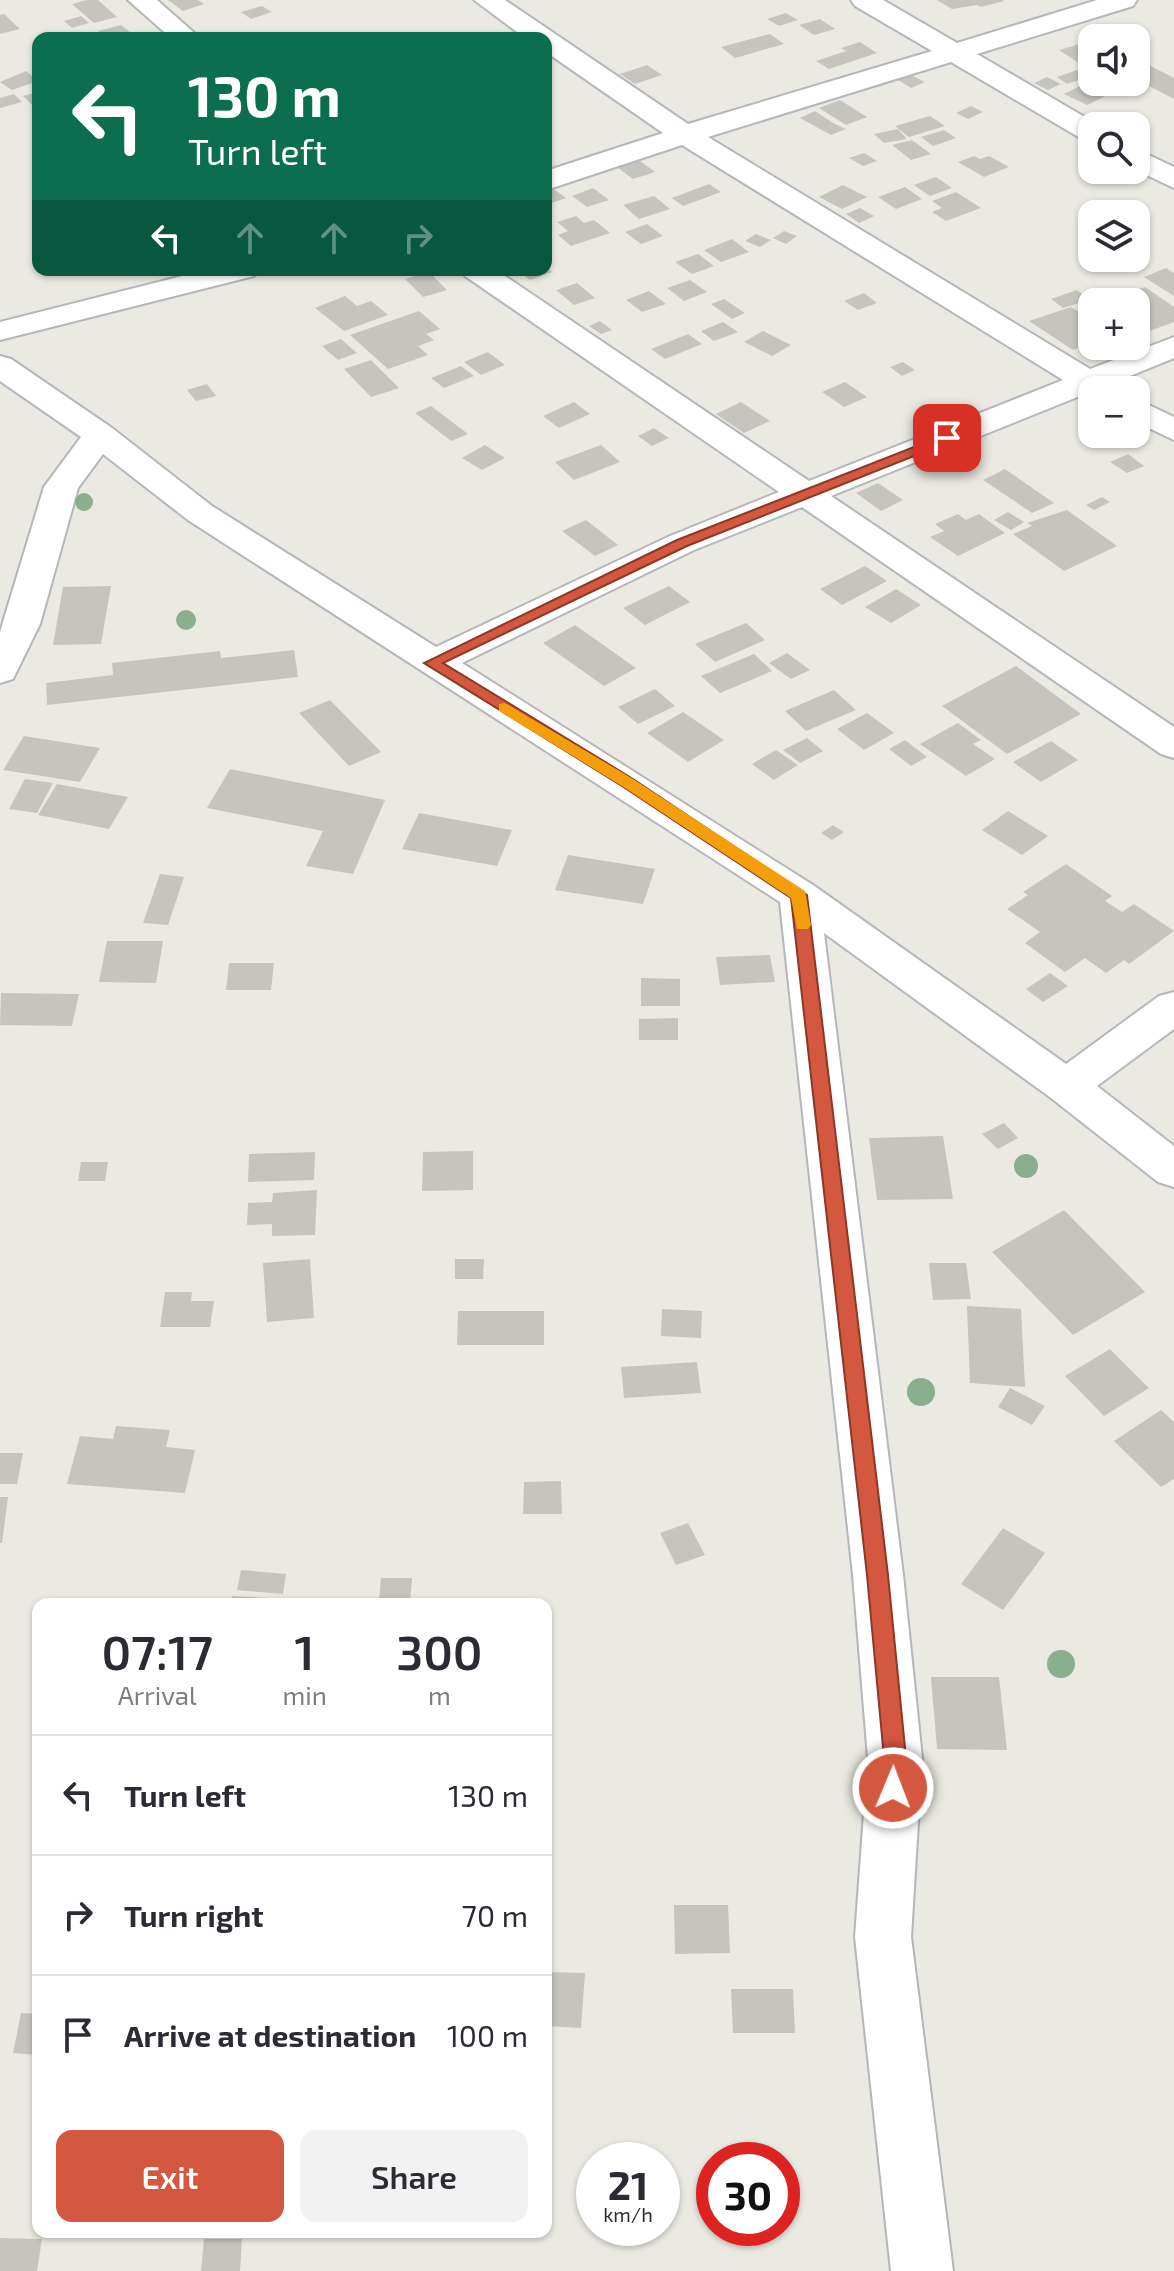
<!DOCTYPE html>
<html lang="en">
<head>
<meta charset="utf-8">
<style>
  body { margin:0; font-family:"Exo 2",sans-serif; background:#f2f2f3; color:#2b2b33; height:100vh; display:flex; flex-direction:column; font-size:30px; white-space:nowrap }
  * { box-sizing:border-box; margin:0 }
  p { font-size:26px; color:#7c7c81 }
  .icon { flex:none; width:44px; height:44px; fill:none; stroke:currentColor; stroke-width:2; stroke-linecap:round; stroke-linejoin:round }
  .map { position:relative; flex:1; overflow:hidden }
  .panel { position:absolute; left:32px; top:1598px; width:520px; height:640px; display:flex; flex-direction:column; background:#fff; border-radius:16px; box-shadow:0 2px 6px #0004 }
  .panel>* { flex:none }
  .hud { position:absolute; left:32px; top:32px; width:520px; height:244px; border-radius:16px; box-shadow:0 2px 6px #0004; background:#0b6e4f; color:#fff; overflow:hidden }
  .tools { position:absolute; left:1078px; top:24px; display:grid; gap:16px }
  .tools a { display:grid; place-items:center; width:72px; height:72px; border-radius:16px; background:#fff; box-shadow:0 2px 6px #0004; font-size:40px }
  .speed { position:absolute; left:576px; top:2142px; display:flex; gap:16px; font-size:40px; font-weight:700; text-align:center }
  .speed>* { display:grid; place-content:center; width:104px; height:104px; border-radius:50%; background:#fff; box-shadow:0 2px 6px #0004; line-height:1 }
  .speed small { font-size:20px; font-weight:400 }
  .speed .limit { border:12px solid #d22; background:#fff; color:#111 }
  .pin { position:absolute; display:grid; place-items:center; width:68px; height:68px; color:#fff; margin:-34px; border-radius:16px; box-shadow:0 4px 12px #0006 }
  .me { position:absolute; width:88px; margin:-44px; rotate:1deg; stroke-linejoin:round; filter:drop-shadow(0 0 6px #0008) }
  .turn { display:flex; align-items:center; gap:28px; height:168px; padding:0 24px; font-size:36px }
  .turn .icon { width:104px; height:104px; stroke-width:2.5 }
  .turn b { display:block; font-size:56px; line-height:68px }
  .lanes { display:flex; align-items:center; height:76px; padding:0 24px; background:#0003; justify-content:center; gap:40px; direction:ltr }
  .lanes .off { opacity:.35 }
  .eta { display:flex; justify-content:space-evenly; align-items:center; height:136px; text-align:center }
  .eta b { font-size:48px; font-weight:600; line-height:56px }
  .cta { display:flex; gap:16px; margin-top:auto; padding:16px 24px }
  .cta a { flex:1; height:92px; border-radius:16px; background:#d4573f; color:#fff; font-size:32px; font-weight:600; line-height:92px; text-align:center }
  .cta a+a { background:#f2f2f3; color:#2b2b33 }
  ul { padding:0; list-style:none }
  li { display:flex; align-items:center; gap:24px; height:120px; padding:0 24px; border-top:2px solid #e1e1e2 }
  li div { flex:1 }
  li b { display:block; font-size:30px }
  li em { font-style:normal }
  .map>svg:first-child { display:block }
  .building { fill:#c6c4be }
  .lines { fill:none; stroke-linecap:round; stroke-linejoin:round }
  .minor-casing { stroke:#b4b6bb; stroke-width:4 }
  .minor { fill:#fff; fill-rule:evenodd }
  .tree { fill:#8bae8c }
  .route { fill:#d4573f; stroke:#8a3929; stroke-width:2 }
  .slow { fill:#f59e0b }
</style>
</head>
<body>
<div class="map">
<svg width="1174" height="2271" viewBox="0 0 1174 2271">
  <rect width="100%" height="100%" fill="#ebeae2"/>
  <path class="building" d="M87 0H98L117 17 94 23 72 4Z
    M168 0H198L204 4 183 11Z
    M937 0H1003L1004 1 981 7 977 5 952 9Z
    M262 6 272 12 251 19 241 12Z
    M786 13 798 20 779 26 767 19Z
    M4 14 20 29 0 34V15Z
    M81 16 89 23 72 28 64 21Z
    M820 19 835 29 814 35 799 25Z
    M121 25 137 38H107L98 31Z
    M770 34 784 44 735 58 721 47Z
    M860 42 877 53 829 69 816 61 846 51 841 48Z
    M1087 42 1092 45V65H1082L1059 50Z
    M1141 61 1174 78V99L1136 79V63Z
    M647 65 662 75 635 84 620 74Z
    M1077 70 1088 77 1067 84 1057 77Z
    M26 71 38 81 12 90 0 82Z
    M911 75 925 82 911 88 898 80Z
    M1047 77 1061 84 1048 90 1034 83Z
    M1092 80V82H1134L1087 105 1064 94Z
    M38 92V111L23 96Z
    M14 94 22 102 0 108V98Z
    M840 100 867 117 846 125 819 108Z
    M971 106 983 112 968 119 956 113Z
    M815 111 833 123 846 129 831 135 800 118Z
    M930 116 945 126 909 137 895 126Z
    M898 129 907 139 884 143 874 134Z
    M944 130 956 138 933 146 921 137Z
    M912 140 931 154 911 160 892 145Z
    M864 153 877 161 863 166 849 158Z
    M974 156 980 159 989 156 1009 167 984 177 958 162Z
    M639 160 655 172 633 179 618 168Z
    M936 177 952 188 930 196 914 185Z
    M709 184 721 192 683 206 672 198Z
    M843 185 867 197 842 209 819 197Z
    M551 187 566 198 546 205V188Z
    M905 187 922 199 896 209 878 197Z
    M593 188 609 200 587 207 572 196Z
    M956 192 981 208 946 221 932 212 942 208 932 201Z
    M654 196 670 209 639 219 623 205Z
    M860 208 874 216 859 223 846 214Z
    M576 216 584 223 594 220 610 233 571 246 558 235 568 231 557 222Z
    M647 224 663 236 641 244 625 232Z
    M784 231 797 236 786 244 773 238Z
    M756 234 771 240 760 247 745 241Z
    M732 239 749 252 721 262 704 250Z
    M698 254 714 266 692 274 675 262Z
    M546 267 552 272 530 280 516 270H546Z
    M1166 268 1174 273V296L1144 277Z
    M429 272 447 290 423 297 405 279Z
    M690 280 707 292 684 301 667 288Z
    M577 283 595 298 574 305 556 290Z
    M1145 287 1174 307V322L1139 335 1136 333V302H1126L1118 297Z
    M1077 290 1089 300 1063 308 1051 299Z
    M649 291 666 304 642 312 626 300Z
    M864 293 877 303 858 310 844 301Z
    M345 296 357 306 371 301 388 315 344 331 315 308Z
    M724 299 745 313 732 319 711 304Z
    M1071 307 1092 320 1081 326 1092 332V342L1073 350 1029 321Z
    M419 311 440 329 426 334 434 340 418 346 428 355 388 369 350 335Z
    M600 321 612 330 601 334 589 326Z
    M723 322 738 332 714 341 701 331Z
    M763 331 791 345 772 356 744 342Z
    M688 334 702 344 665 359 651 349Z
    M341 339 357 353 338 360 322 346Z
    M488 352 505 365 481 375 464 362Z
    M371 360 399 388 371 397 344 369Z
    M903 362 915 370 902 376 890 367Z
    M461 366 474 376 444 388 431 378Z
    M845 382 867 397 844 407 822 392Z
    M207 384 216 396 196 401 187 390Z
    M574 402 590 414 559 428 543 416Z
    M741 402 770 421 744 433 716 414Z
    M431 406 468 434 451 441 415 413Z
    M654 428 669 438 652 446 638 436Z
    M485 445 505 458 482 470 462 458Z
    M601 445 620 462 574 480 555 462Z
    M1128 454 1144 466 1127 473 1110 462Z
    M1005 469 1054 503 1032 513 983 480Z
    M878 483 903 500 881 511 856 493Z
    M1102 497 1110 502 1094 510 1086 505Z
    M1067 510 1117 546 1064 571 1013 534 1032 526 1027 523Z
    M1008 512 1024 522 1011 530 994 520Z
    M958 514 966 520 979 514 1005 533 958 556 930 537 944 531 935 524Z
    M586 520 618 545 595 556 562 531Z
    M865 566 887 581 842 605 820 589Z
    M111 586 101 644 53 645 63 587Z
    M669 586 690 602 645 625 623 608Z
    M896 589 921 605 891 623 865 607Z
    M746 623 765 640 715 662 695 644Z
    M575 625 636 668 604 686 543 643Z
    M294 650 298 677 47 705 46 683 113 675 112 663 220 651 221 658Z
    M787 653 810 670 791 679 769 663Z
    M754 654 772 671 720 693 701 676Z
    M1016 666 1081 714 1007 754 942 706Z
    M655 689 675 706 638 724 618 707Z
    M834 690 856 710 806 731 785 711Z
    M330 700 381 752 349 766 299 713Z
    M683 712 724 740 688 762 647 733Z
    M867 713 894 733 864 750 837 729Z
    M958 723 981 740 973 744 995 759 966 776 920 744Z
    M24 736 100 748 80 782 3 770Z
    M807 738 823 751 800 763 783 750Z
    M905 740 927 757 911 766 889 749Z
    M1051 741 1078 760 1041 782 1013 762Z
    M776 750 798 765 774 780 752 764Z
    M230 769 385 800 353 874 306 866 323 831 207 808Z
    M25 779 53 783 37 813 9 809Z
    M57 784 128 797 109 829 38 815Z
    M1008 811 1048 836 1022 855 982 830Z
    M419 813 512 830 497 866 402 849Z
    M833 825 844 832 832 840 821 833Z
    M568 855 655 869 643 904 555 890Z
    M1066 864 1112 896 1105 901 1122 912 1134 904 1174 931 1129 964 1124 960 1106 973 1085 958 1065 972 1025 943 1040 932 1007 909 1028 895 1023 892Z
    M160 874 184 877 168 925 143 923Z
    M107 941H163L156 983 99 982Z
    M770 955 775 982 720 985 716 957Z
    M229 963H274L271 990H226Z
    M1050 973 1068 986 1043 1002 1026 989Z
    M641 978 680 979V1006H641Z
    M1 993 79 994 72 1026 0 1025Z
    M678 1018V1040H639V1019Z
    M1004 1123 1018 1138 998 1149 982 1134Z
    M943 1136 953 1199 877 1200 869 1138Z
    M473 1151V1190L422 1191 423 1152Z
    M315 1152 314 1180 248 1182 249 1154Z
    M81 1162H108L105 1181H78Z
    M317 1190 315 1235 272 1236V1224L247 1225 248 1203 272 1202 273 1193Z
    M1064 1210 1145 1292 1073 1335 992 1252Z
    M310 1259 314 1318 267 1322 263 1263Z
    M455 1259H484L483 1279H455Z
    M929 1263H966L971 1299 933 1300Z
    M165 1292H192L191 1301H214L210 1327H160Z
    M967 1306 1021 1309 1025 1387 970 1383Z
    M662 1309 702 1311 701 1338 661 1336Z
    M458 1311H544V1345H457Z
    M1110 1349 1149 1388 1104 1416 1065 1376Z
    M697 1362 701 1393 624 1398 621 1367Z
    M1010 1388 1045 1406 1032 1425 998 1407Z
    M1161 1410 1174 1422V1479L1161 1487 1114 1441Z
    M116 1426 170 1430 166 1447 195 1450 185 1493 67 1484 80 1436 113 1439Z
    M0 1453H23L17 1484H0Z
    M561 1481 562 1514H523L524 1482Z
    M0 1497H8L2 1543H0Z
    M688 1523 705 1555 676 1565 660 1533Z
    M1003 1528 1045 1553 1003 1610 961 1584Z
    M241 1570 286 1574 283 1594 237 1590Z
    M381 1578H412L410 1603H379Z
    M232 1596 287 1599 286 1604H231Z
    M931 1677H999L1007 1750 937 1749Z
    M674 1905H728L730 1953 675 1954Z
    M546 1972 585 1973 581 2028 546 2026Z
    M731 1989H793L795 2033H733Z
    M21 2013 38 2014V2055L13 2053Z
    M0 2238 42 2239 37 2271H0Z
    M204 2239H242L240 2271H201Z"/>
  <g class="lines">
    <defs>
      <path id="minor" d="M128 0H157L200 38H171Z
        M474 0H505L688 124 932 51 855 6 851 0H883L957 43 1097 0H1137L1133 6 977 54 1100 126H1092V142L1082 139 951 62 708 137 1090 369 1174 337V358L1113 383 1118 390H1092V397L1085 394 831 496 1174 727V758L1161 754 802 507 694 550 462 663 813 885 1066 1064 1159 996 1174 992V1029L1097 1086 1174 1146V1187L1158 1182 1051 1098 824 933 903 1575 922 1758 911 1937 953 2271H891L855 1937 868 1758 853 1575 780 902 188 520 103 454 78 488 40 624 13 679 0 683V632L44 487 81 437 0 381V356L11 359 112 428 212 506 436 647 670 536 779 492 465 276 461 270H496L809 481 1063 380 682 145 546 190V171L663 133 546 52V38H525Z
        M1136 149 1174 167V188L1136 170Z
        M206 270H258L254 276 0 340V322Z
        M1136 399 1174 417V440L1136 422Z"/>
    </defs>
    <use href="#minor" class="minor-casing"/>
    <use href="#minor" class="minor"/>
  </g>
  <g class="tree">
    <circle cx="84" cy="502" r="9"/>
    <circle cx="186" cy="620" r="10"/>
    <circle cx="1026" cy="1166" r="12"/>
    <circle cx="921" cy="1392" r="14"/>
    <circle cx="1061" cy="1664" r="14"/>
  </g>
  <path class="route" d="M947 434 954 438 952 441 687 546 443 663 633 779 807 895 888 1575 906 1758 901 1796 893 1799 885 1796 882 1788 884 1758 867 1575 791 898 622 786 424 663 677 540Z"/>
  <path class="slow" d="M505 703 633 779 805 891 811 925 808 929H797L791 898 622 786 499 711V704Z"/>
</svg>
<div class="tools">
<a><svg class="icon" aria-label="sound" viewBox="0 0 24 24"><path d="M4 9h4l5-4v14l-5-4H4zM17 9q2 3 0 6"/></svg></a>
<a><svg class="icon" aria-label="search" viewBox="0 0 24 24"><circle cx="10" cy="10" r="6"/><path d="M15 15l6 6"/></svg></a>
<a><svg class="icon" aria-label="layers" viewBox="0 0 24 24"><path d="M12 4l9 5-9 5-9-5zM3 14l9 5 9-5"/></svg></a>
<a>+</a>
<a>−</a>
</div>
<div class="speed"><div>21<small>km/h</small></div><div class="limit">30</div></div>
<div class="pin" style="left:947px;top:438px;background:#d93025"><svg class="icon" aria-label="arrive" viewBox="0 0 24 24"><path d="M6 21V4h12l-3 4 3 4H6"/></svg></div>
<svg class="me" style="left:893px;top:1788px" viewBox="-20 -20 40 40"><circle r="17" fill="#d4573f" stroke="#fff" stroke-width="3"/><path d="M0-11L8 9 0 5-8 9z" fill="#fff"/></svg>
<div class="hud">
<div class="turn"><svg class="icon" aria-label="left" viewBox="0 0 24 24"><path d="M17 20v-9H6M10 6l-5 5 5 5"/></svg><div><b>130 m</b>Turn left</div></div>
<div class="lanes"><svg class="icon" aria-label="left" viewBox="0 0 24 24"><path d="M17 20v-9H6M10 6l-5 5 5 5"/></svg><svg class="icon off" aria-label="ahead" viewBox="0 0 24 24"><path d="M12 20V5M6 11l6-6 6 6"/></svg><svg class="icon off" aria-label="ahead" viewBox="0 0 24 24"><path d="M12 20V5M6 11l6-6 6 6"/></svg><svg class="icon off" aria-label="right" viewBox="0 0 24 24"><path d="M7 20v-9h11M14 6l5 5-5 5"/></svg></div>
</div>
<section class="panel">
<div class="eta">
<div><b>07:17</b><p>Arrival</p></div>
<div><b>1</b><p>min</p></div>
<div><b>300</b><p>m</p></div>
</div>
<ul>
<li><svg class="icon" aria-label="left" viewBox="0 0 24 24"><path d="M17 20v-9H6M10 6l-5 5 5 5"/></svg><div><b>Turn left</b></div><em>130 m</em></li>
<li><svg class="icon" aria-label="right" viewBox="0 0 24 24"><path d="M7 20v-9h11M14 6l5 5-5 5"/></svg><div><b>Turn right</b></div><em>70 m</em></li>
<li><svg class="icon" aria-label="arrive" viewBox="0 0 24 24"><path d="M6 21V4h12l-3 4 3 4H6"/></svg><div><b>Arrive at destination</b></div><em>100 m</em></li>
</ul>
<div class="cta"><a>Exit</a><a>Share</a></div>
</section>
</div>
</body>
</html>
